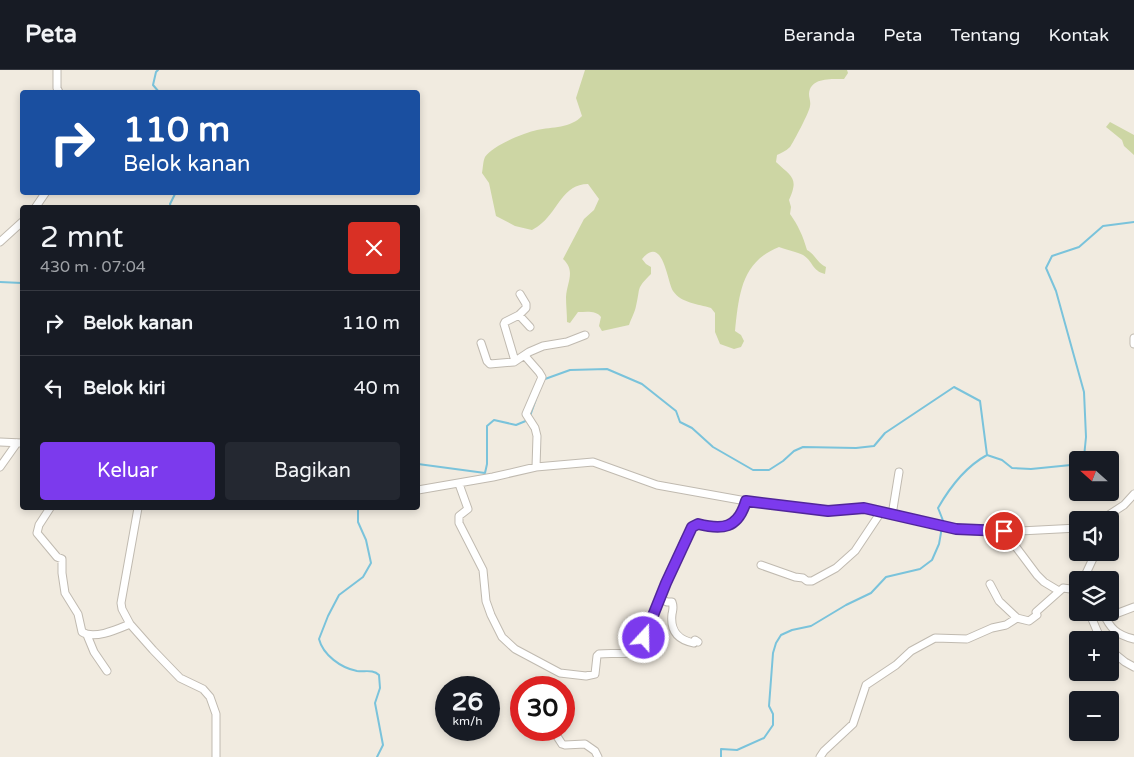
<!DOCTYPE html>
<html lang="id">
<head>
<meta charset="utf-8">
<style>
  body { margin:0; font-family:"Varela Round",sans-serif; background:#242831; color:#f1f3f6; height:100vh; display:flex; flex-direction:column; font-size:19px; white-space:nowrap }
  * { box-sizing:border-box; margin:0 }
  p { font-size:16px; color:#9ea1a6 }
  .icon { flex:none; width:28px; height:28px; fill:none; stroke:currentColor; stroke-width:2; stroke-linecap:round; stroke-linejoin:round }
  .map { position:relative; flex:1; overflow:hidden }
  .details { position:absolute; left:20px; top:135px; width:400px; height:305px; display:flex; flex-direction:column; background:#171b24; border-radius:5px; box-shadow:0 2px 8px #0003 }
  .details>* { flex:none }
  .banner { position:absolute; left:20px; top:20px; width:400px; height:105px; border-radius:5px; box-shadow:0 2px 8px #0003; background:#1a4fa0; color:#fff; overflow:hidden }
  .needle { width:32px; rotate:291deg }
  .controls { position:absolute; left:1069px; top:381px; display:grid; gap:10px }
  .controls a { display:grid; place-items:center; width:50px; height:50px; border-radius:5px; background:#171b24; box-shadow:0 2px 8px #0003; font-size:25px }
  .speed { position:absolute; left:435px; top:606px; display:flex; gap:10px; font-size:25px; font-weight:700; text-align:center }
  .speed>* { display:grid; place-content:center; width:65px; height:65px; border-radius:50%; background:#171b24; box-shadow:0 2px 8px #0003; line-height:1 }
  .speed small { font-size:12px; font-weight:400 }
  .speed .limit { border:8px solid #d22; background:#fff; color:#111 }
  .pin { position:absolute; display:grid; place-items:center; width:42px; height:42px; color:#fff; margin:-21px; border:2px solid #fff; border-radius:50%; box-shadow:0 1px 5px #0007 }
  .me { position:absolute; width:55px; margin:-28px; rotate:21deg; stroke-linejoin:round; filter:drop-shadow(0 0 4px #0008) }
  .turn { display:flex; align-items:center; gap:18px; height:105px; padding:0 20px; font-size:22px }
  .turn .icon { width:65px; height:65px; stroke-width:2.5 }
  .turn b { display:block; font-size:35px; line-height:42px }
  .round { display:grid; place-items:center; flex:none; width:52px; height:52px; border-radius:5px; background:#242831 }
  .headline { display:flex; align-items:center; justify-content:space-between; height:85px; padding:0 20px }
  h1 { font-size:30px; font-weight:600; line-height:38px }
  .action { display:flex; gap:10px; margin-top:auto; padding:10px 20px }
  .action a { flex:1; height:58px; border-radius:5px; background:#7c3aed; color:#fff; font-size:20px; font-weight:600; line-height:58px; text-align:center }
  .action a+a { background:#242831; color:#f1f3f6 }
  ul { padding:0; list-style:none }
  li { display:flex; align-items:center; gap:15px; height:65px; padding:0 20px; border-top:1px solid #363941 }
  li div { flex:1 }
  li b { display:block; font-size:19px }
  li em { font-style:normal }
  header { display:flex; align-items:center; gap:30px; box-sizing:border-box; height:70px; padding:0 25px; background:#171b24; border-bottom:1px solid #363941 }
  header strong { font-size:24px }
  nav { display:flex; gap:28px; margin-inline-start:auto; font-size:18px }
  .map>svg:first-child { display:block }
  .green { fill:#cdd6a4 }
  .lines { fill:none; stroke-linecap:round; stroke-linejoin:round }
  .stream { stroke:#7ac3db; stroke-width:2 }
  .minor-casing { stroke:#c0bab0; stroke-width:9 }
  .minor { stroke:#fff; stroke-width:7 }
  .route-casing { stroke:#51269a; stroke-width:12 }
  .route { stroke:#7c3aed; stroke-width:9 }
</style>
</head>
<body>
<header>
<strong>Peta</strong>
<nav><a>Beranda</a><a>Peta</a><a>Tentang</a><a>Kontak</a></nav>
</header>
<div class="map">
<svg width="1134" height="687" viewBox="0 0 1134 687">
  <rect width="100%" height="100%" fill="#f1ebe0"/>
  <path class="green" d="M585 0H847L848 3 844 9C832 9 810 7 809 24 809 28 811 32 810 36 810 41 793 73 790 77 786 81 781 83 777 85L776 92C792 107 799 108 789 130L791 137 790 144C798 155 803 166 807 180 815 184 817 193 826 197L825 204C812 201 813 191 803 185 798 182 786 180 779 177 741 192 739 225 735 261L741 265 744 271 741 277 734 279 720 274 715 262V243L711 238C698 234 681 233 673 221 667 211 663 164 642 189L646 194 651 197V204C635 220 641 217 636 236 635 242 631 249 629 255L602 261 599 256 601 247C596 240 586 242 578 242L570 253 567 252C567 244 566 235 566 227 567 212 576 201 563 189L584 149 594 140 599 129 588 114C563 114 558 140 542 153 539 156 535 158 532 160L515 156 496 146 489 113 482 103C483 98 483 91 485 87 493 75 524 63 537 60 552 57 571 58 582 46L576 28Z
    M1110 52 1134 65V85L1124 76 1122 70 1106 57Z"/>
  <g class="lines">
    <path class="stream" d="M158 0 156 2 153 15 159 22
      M171 138 170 134 176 122
      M0 212 22 213
      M545 309 570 300 607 299 642 314 676 341 680 352 692 358 713 377 753 400H769L783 391 794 381 803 377 856 378 874 376 885 363 954 317 980 331 987 385
      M530 346 536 329
      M1079 390 1084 387 1086 367 1084 322 1056 221 1046 198 1052 186 1079 177 1103 156 1134 152
      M418 394 485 403 487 394V356L494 350 516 355 528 350
      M358 438V452L366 470 371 493 363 507 339 525 328 546 319 569C323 585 341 598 357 601 365 602 373 599 379 605L380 618 375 633 383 675 377 687
      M944 453 938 438C950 417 965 397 987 385L1002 390 1012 398 1031 399 1071 395 1078 391
      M721 687V679L737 680 764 668 773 655V644L769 636 773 583 776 573 781 565 792 560 811 556 846 535 871 523 886 507 920 499 932 490 939 474 942 457"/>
    <defs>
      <path id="minor" d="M57 0V18L59 22
        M35 138 46 122
        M0 172 22 152
        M519 245 530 257
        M1134 268V274
        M481 273 487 291 490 294 514 292 529 282 543 276 567 272 585 265
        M525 286 539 302 542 307 526 344 535 358 537 366 536 397
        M515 291 504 254 505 252 519 245 526 238V234L520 224
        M0 372 22 373
        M0 397 17 373
        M459 414 468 439 459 446V453L483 500 486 531 491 545 502 567 515 579 560 603 586 606 595 604 597 586 599 584C613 582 631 586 643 580L645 565 685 469 693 457 698 454C722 460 738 459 746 431
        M418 420 493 407 536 397 593 392 657 415 746 431 828 441 870 439 957 459 976 461H1020L1078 458
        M50 438 39 455 37 463 57 487 62 489V503L65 523 78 544 82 562C94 570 118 559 130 554
        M138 438 121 533 122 539 130 554 153 580 180 608 203 619 210 627 216 644V687
        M892 445 899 402
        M1101 450 1124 435 1134 424
        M1004 461 1037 505 1044 512 1059 521
        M761 495 795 507 803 508 807 511H812L836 498 855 481 881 442
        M1083 510 1096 482
        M990 514 999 531 1017 548
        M660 528 667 532H672C674 537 673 539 672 544 670 561 678 570 694 573L695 570 698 572
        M1089 542 1101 570
        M1103 542C1110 559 1117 565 1134 569
        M1105 548 1134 537
        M87 565 94 582 107 601
        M1110 580 1125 592 1134 597
        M553 660 562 674 565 675 585 674 595 681 598 687
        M820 687 824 681 853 654 866 615 896 595 911 581 935 568 967 569 992 558 1006 555 1017 548 1029 551 1037 545 1036 542 1063 518 1078 520"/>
    </defs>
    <use href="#minor" class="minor-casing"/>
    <use href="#minor" class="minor"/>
  </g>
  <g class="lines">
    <defs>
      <path id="route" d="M644 568 666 513 692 457 698 454C722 460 738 459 746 431L828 441 864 438 956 459 1004 461"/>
    </defs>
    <use href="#route" class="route-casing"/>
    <use href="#route" class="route"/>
  </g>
</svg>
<div class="controls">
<a><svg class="needle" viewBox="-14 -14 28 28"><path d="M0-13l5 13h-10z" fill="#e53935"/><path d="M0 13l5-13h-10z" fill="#9ea1a6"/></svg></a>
<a><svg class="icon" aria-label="sound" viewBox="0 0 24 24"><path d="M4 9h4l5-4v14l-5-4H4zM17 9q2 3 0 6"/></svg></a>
<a><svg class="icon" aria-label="layers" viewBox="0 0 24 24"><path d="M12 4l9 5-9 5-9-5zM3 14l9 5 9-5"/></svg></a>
<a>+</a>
<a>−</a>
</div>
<div class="speed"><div>26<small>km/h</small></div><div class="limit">30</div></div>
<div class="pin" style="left:1004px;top:461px;background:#d93025"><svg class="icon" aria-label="arrive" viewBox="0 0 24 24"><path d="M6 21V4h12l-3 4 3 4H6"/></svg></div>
<svg class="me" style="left:644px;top:568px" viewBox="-20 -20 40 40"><circle r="17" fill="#7c3aed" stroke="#fff" stroke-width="3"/><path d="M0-11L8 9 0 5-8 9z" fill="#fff"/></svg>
<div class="banner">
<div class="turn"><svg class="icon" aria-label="right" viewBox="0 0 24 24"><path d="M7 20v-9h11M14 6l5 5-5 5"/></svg><div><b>110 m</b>Belok kanan</div></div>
</div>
<section class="details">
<div class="headline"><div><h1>2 mnt</h1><p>430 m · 07:04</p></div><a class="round" style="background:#d93025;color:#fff"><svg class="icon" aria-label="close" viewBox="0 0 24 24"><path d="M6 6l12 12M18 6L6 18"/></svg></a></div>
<ul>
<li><svg class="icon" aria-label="right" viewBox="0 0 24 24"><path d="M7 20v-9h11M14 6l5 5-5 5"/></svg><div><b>Belok kanan</b></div><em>110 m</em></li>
<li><svg class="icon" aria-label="left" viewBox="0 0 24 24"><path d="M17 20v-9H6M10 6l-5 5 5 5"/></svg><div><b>Belok kiri</b></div><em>40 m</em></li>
</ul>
<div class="action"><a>Keluar</a><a>Bagikan</a></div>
</section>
</div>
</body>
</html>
